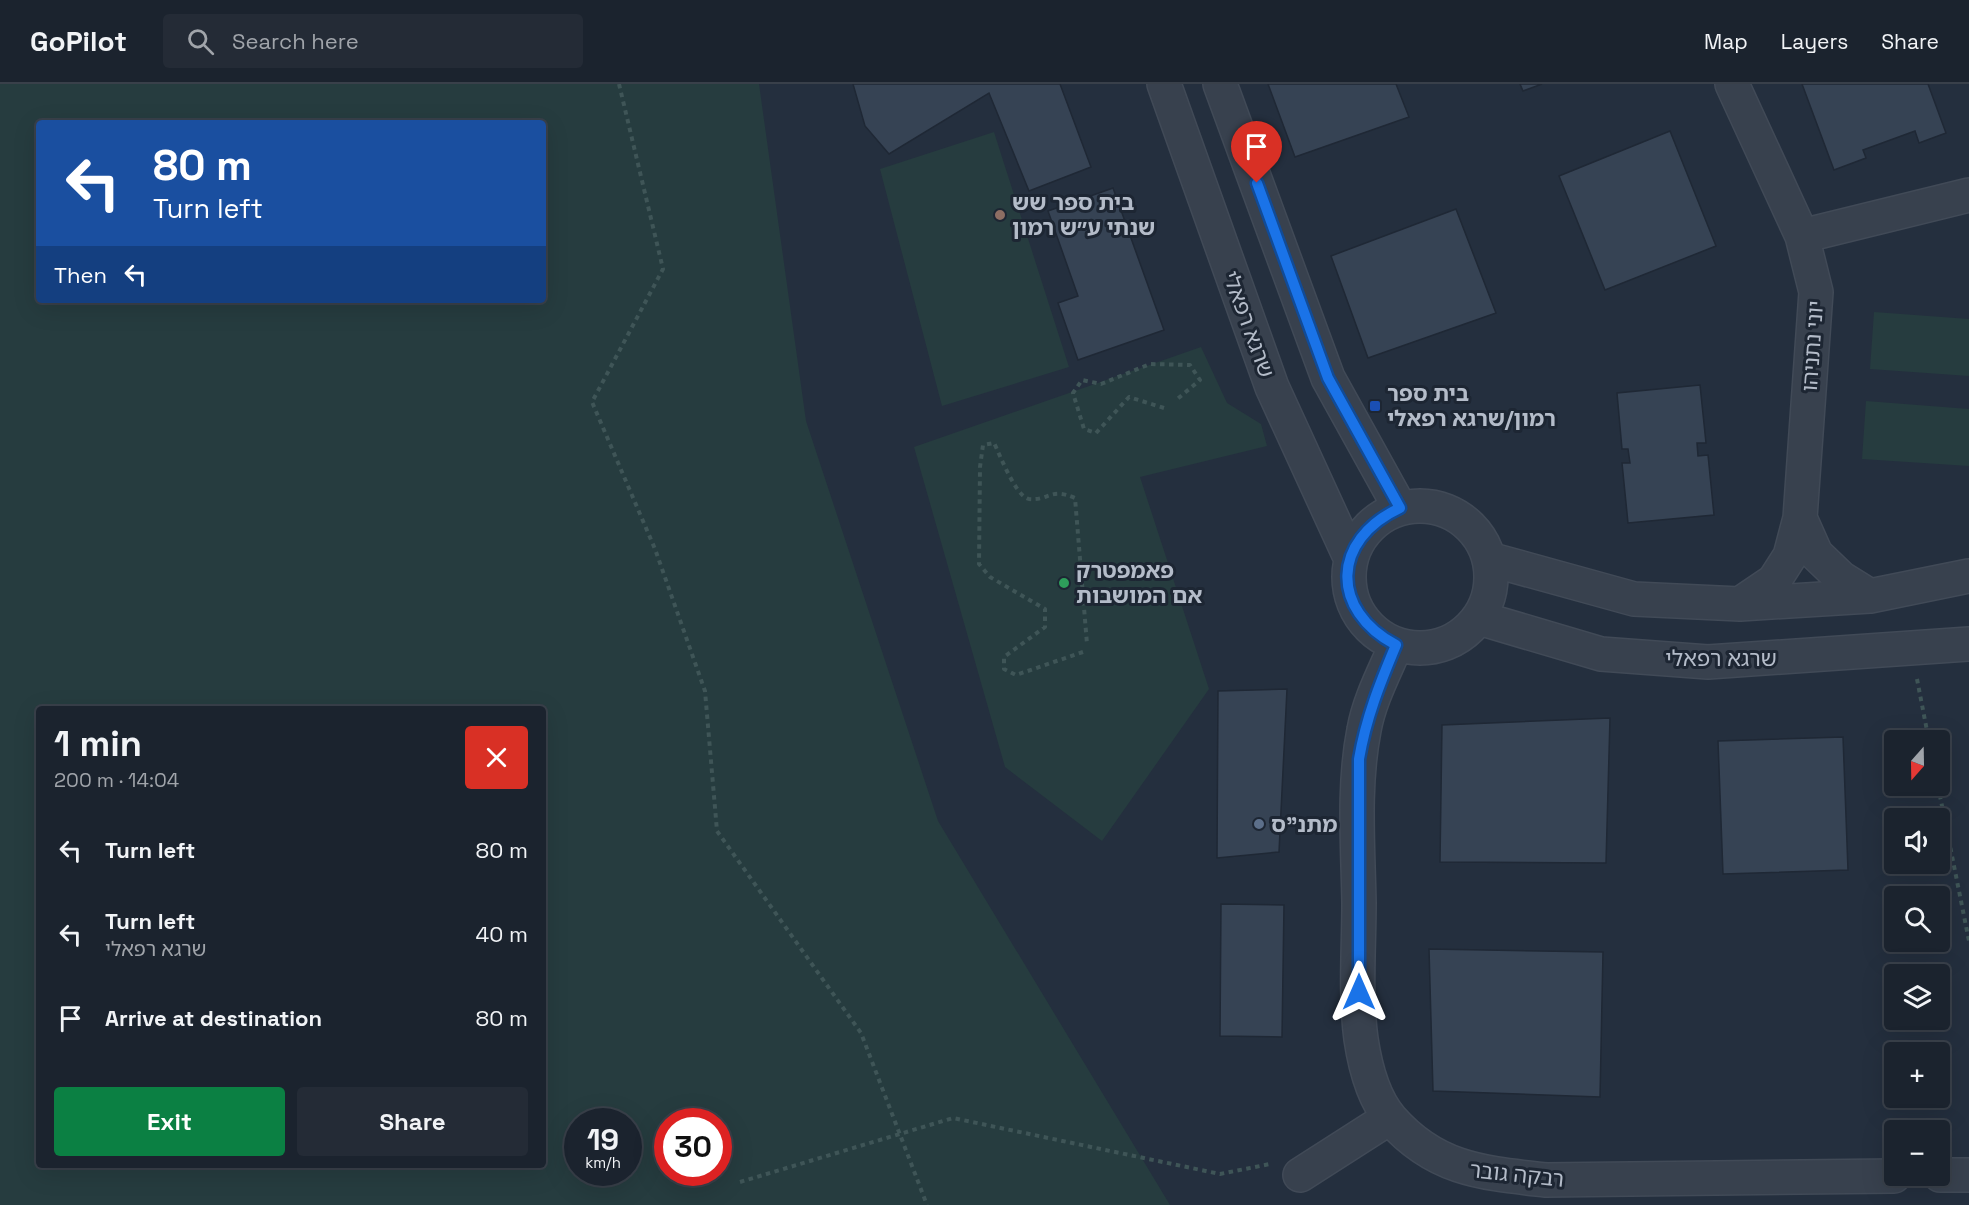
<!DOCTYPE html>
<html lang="en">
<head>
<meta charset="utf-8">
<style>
  body { margin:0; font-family:"Space Grotesk","Noto Sans Hebrew",sans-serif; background:#242b36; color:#f1f3f6; height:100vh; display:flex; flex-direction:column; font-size:22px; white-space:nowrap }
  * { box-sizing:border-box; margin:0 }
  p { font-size:20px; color:#a0a4aa }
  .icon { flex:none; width:33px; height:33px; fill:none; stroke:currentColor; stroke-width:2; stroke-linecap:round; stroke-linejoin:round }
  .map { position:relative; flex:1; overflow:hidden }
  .details { position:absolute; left:36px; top:622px; width:510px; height:462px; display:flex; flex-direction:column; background:#1b232e; border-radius:6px; box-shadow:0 6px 24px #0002,0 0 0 2px #39404a }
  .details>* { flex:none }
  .banner { position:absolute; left:36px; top:36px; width:510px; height:183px; border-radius:6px; box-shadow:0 6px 24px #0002,0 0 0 2px #39404a; background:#1a4fa0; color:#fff; overflow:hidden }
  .needle { width:39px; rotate:200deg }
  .controls { position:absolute; left:1884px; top:646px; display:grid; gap:12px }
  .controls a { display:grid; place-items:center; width:66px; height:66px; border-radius:6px; background:#1b232e; box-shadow:0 6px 24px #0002,0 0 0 2px #39404a; font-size:30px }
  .speed { position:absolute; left:564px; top:1024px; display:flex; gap:12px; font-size:30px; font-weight:700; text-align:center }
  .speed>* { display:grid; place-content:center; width:78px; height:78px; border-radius:50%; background:#1b232e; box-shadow:0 6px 24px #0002,0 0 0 2px #39404a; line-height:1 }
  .speed small { font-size:15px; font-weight:400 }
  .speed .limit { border:9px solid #d22; background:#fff; color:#111 }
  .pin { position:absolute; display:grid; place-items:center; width:51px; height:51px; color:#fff; margin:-62px -26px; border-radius:50% 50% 50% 0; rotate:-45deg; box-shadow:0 0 6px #0007 }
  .pin .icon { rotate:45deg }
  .me { position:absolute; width:66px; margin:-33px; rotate:0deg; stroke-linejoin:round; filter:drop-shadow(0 0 4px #0008) }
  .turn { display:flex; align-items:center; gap:21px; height:126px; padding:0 18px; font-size:27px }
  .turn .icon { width:78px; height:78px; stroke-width:2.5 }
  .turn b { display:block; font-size:42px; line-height:51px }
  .then { display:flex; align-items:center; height:57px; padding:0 18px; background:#0003; gap:12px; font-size:22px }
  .round { display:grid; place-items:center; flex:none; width:63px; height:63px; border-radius:6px; background:#242b36 }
  .summary { display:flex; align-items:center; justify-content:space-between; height:102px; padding:0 18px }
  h1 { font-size:36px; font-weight:800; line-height:45px }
  .action { display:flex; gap:12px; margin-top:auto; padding:12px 18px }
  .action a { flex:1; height:69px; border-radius:6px; background:#0b8043; color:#fff; font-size:24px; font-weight:800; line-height:69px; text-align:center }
  .action a+a { background:#242b36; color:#f1f3f6 }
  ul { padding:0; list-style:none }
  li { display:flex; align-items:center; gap:18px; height:84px; padding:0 18px }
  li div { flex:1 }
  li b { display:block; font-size:22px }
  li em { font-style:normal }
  header { display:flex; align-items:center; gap:36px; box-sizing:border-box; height:84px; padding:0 30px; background:#1b232e; border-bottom:2px solid #39404a }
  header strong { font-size:28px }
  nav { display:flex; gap:33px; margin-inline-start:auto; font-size:21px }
  .search { width:420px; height:54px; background:#242b36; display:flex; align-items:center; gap:15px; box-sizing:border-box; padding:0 21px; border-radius:6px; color:#a0a4aa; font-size:22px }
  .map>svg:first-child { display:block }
  .green { fill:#263c3f; fill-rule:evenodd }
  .building { fill:#364354; stroke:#1f2835; stroke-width:1.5 }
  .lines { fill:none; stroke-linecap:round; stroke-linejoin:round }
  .minor-casing { stroke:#414a57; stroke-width:36 }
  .path { stroke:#3f5557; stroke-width:4; stroke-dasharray:4.5 4.5; stroke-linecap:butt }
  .minor { stroke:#38414e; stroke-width:33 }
  .route-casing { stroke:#114b97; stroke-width:15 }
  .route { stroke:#1a73e8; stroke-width:10 }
  .education-dot { fill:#8d6e63; stroke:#1d2633; stroke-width:2 }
  .transit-dot { fill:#1a4fb4; stroke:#1d2633; stroke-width:2 }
  .leisure-dot { fill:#2e9e5b; stroke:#1d2633; stroke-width:2 }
  .service-dot { fill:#5c6f8a; stroke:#1d2633; stroke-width:2 }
  .labels { text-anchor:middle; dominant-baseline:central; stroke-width:6; stroke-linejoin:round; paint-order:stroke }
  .poi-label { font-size:22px; font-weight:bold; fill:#b4bcc9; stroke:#1d2633; text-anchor:start }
  .street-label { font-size:22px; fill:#b4bcc9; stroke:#1d2633 }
</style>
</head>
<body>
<header>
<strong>GoPilot</strong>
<div class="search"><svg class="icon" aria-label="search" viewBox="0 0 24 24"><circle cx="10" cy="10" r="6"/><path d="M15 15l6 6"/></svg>Search here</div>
<nav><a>Map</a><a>Layers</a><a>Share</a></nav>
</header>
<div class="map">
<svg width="1969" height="1121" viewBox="0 0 1969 1121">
  <rect width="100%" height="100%" fill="#242f3e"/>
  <path class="green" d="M0 0H759L806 337 938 737 1170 1121H0ZM39 39H543V216H39ZM39 626H543V1082H39ZM578 1038H628V1089H578ZM668 1038H718V1089H668Z
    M994 48 1069 283 942 322 880 85Z
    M1874 228 1969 235V292L1870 285Z
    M1201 263 1227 319 1261 340 1267 362 1140 393 1209 605 1102 757 1005 683 914 363Z
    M1866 317 1969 325V382L1862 375Z"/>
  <path class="building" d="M853 0H1060L1091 83 1029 107 989 9 889 70 865 42Z
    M1268 0H1396L1409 33 1295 73Z
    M1520 0H1542L1523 7Z
    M1802 0H1928L1946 49 1919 59 1915 47 1863 66 1866 74 1834 86Z
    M1670 47 1716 162 1605 206 1559 92Z
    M1113 104 1164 246 1078 276 1058 219 1078 212 1048 127Z
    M1456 125 1496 229 1368 274 1331 172Z
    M1700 301 1706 359H1697L1698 372 1708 371 1714 431 1628 439 1622 379H1630L1628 365H1622L1617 309Z
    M1287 605 1279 768 1217 774 1218 607Z
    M1610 634 1606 779 1440 778 1442 641Z
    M1843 653 1848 786 1723 790 1718 657Z
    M1221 820 1284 821 1282 953 1220 952Z
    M1429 865 1603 868 1600 1013 1433 1007Z"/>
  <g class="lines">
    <defs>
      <path id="minor" d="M1164 0 1272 303 1350 473
        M1220 0 1328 294 1400 424
        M1732 0 1802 152 1816 208 1800 434 1790 472 1774 497 1740 520
        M1802 152 1969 111
        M1349 493a71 71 0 1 1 142 0a71 71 0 1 1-142 0Z
        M1800 434 1816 470 1841 494 1870 512
        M1489 475 1634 515 1740 520 1870 512 1969 492
        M1479 534 1601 570 1708 578 1969 560
        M1396 561C1384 589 1369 617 1364 646 1353 702 1358 762 1359 819 1359 863 1355 911 1361 955 1365 982 1373 1014 1391 1035 1436 1086 1483 1089 1546 1096L1894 1092
        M1300 1091 1389 1034
        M1940 1091H1969"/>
    </defs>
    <use href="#minor" class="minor-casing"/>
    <path class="path" d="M619 0 663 185 592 318 655 465 705 607 717 747 861 949 927 1121
      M1164 324 1129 313 1096 349 1084 345 1073 309 1082 296 1101 300 1150 280 1190 281 1200 296 1175 317
      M1083 568 1016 591 1004 585V573L1045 543V525L990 493 979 480 980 383 983 361 994 359C1000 371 1016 413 1029 415 1049 417 1050 403 1075 414L1087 560
      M1917 595 1929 657
      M1938 702 1969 857
      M740 1098 953 1034 1220 1090 1270 1080"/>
    <use href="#minor" class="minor"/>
  </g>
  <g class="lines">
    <defs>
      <path id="route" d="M1257 99 1328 294 1400 424C1331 456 1330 526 1396 561 1380 599 1366 634 1359 675V908"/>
    </defs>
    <use href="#route" class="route-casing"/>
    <use href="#route" class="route"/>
  </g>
  <circle class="education-dot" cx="1000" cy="131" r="6"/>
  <rect class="transit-dot" x="1369" y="316" width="12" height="12" rx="3"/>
  <circle class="leisure-dot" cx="1064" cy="499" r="6"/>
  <circle class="service-dot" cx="1259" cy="740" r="6"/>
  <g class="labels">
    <g class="poi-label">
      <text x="1012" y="118">בית ספר שש<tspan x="1012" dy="25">שנתי ע״ש רמון</tspan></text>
      <text x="1387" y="309">בית ספר<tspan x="1387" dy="25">רמון/שרגא רפאלי</tspan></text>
      <text x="1076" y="486">פאמפטרק<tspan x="1076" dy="25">אם המושבות</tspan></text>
      <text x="1271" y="740">מתנ"ס</text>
    </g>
    <g class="street-label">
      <text transform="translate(1249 240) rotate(70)">שרגא רפאלי</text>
      <text transform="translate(1812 262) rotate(-86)">יוני נתניהו</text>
      <text x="1721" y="574">שרגא רפאלי</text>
      <text transform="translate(1517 1090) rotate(6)">רבקה גובר</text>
    </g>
  </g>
</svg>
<div class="controls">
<a><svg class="needle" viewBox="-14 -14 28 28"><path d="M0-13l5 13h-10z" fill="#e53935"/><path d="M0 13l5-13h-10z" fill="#a0a4aa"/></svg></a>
<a><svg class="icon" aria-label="sound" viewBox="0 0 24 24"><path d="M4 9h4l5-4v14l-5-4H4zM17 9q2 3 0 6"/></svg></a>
<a><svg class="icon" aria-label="search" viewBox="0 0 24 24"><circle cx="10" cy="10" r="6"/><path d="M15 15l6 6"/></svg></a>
<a><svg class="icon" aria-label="layers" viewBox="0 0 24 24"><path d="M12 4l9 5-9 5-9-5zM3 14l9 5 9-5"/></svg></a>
<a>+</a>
<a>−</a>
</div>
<div class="speed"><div>19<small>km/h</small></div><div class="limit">30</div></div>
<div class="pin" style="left:1257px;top:99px;background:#d93025"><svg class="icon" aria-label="arrive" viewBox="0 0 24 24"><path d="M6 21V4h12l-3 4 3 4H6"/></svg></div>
<svg class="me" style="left:1359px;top:908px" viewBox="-20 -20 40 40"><path d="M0-17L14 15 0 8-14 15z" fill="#1a73e8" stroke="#fff" stroke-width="4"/></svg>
<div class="banner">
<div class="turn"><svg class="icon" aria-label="left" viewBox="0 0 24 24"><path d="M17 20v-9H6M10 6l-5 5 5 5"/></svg><div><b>80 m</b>Turn left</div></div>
<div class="then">Then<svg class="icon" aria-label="left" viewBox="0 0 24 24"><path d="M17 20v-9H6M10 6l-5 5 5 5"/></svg></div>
</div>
<section class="details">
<div class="summary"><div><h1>1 min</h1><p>200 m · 14:04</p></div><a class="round" style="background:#d93025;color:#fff"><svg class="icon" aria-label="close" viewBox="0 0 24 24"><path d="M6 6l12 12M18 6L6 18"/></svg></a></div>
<ul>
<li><svg class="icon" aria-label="left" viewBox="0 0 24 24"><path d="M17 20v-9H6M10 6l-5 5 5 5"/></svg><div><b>Turn left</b></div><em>80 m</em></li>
<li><svg class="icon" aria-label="left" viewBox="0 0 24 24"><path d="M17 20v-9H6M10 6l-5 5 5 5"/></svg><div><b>Turn left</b><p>שרגא רפאלי</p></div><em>40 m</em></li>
<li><svg class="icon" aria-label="arrive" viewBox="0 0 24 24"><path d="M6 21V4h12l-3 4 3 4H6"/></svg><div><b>Arrive at destination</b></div><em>80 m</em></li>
</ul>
<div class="action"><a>Exit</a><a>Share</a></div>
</section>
</div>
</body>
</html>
